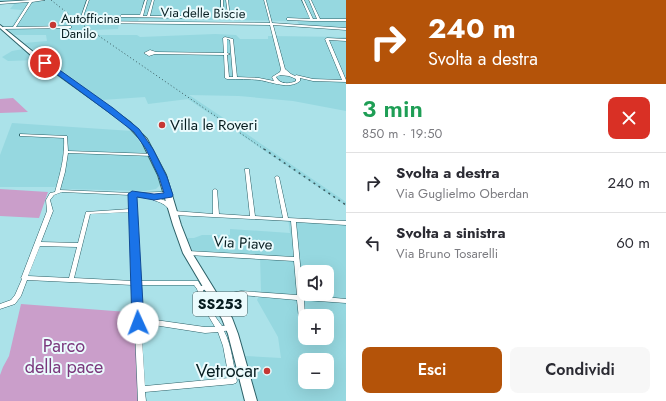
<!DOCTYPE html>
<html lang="it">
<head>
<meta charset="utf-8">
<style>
  body { margin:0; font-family:Jost,sans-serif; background:#f7f7f7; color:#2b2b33; height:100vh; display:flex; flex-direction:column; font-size:15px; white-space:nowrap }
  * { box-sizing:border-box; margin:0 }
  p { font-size:13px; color:#7c7c81 }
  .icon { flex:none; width:22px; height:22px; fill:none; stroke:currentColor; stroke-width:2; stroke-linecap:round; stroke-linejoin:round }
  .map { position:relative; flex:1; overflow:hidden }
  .sheet { display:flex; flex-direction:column; background:#fff; width:320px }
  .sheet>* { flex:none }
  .guide { background:#b45309; color:#fff; overflow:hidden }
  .buttons { position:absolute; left:298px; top:265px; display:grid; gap:8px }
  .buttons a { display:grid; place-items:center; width:36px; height:36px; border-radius:8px; background:#fff; box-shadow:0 4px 16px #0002; font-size:20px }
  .pin { position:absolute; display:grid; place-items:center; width:34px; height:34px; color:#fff; margin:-17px; border:2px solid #fff; border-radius:50%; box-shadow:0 1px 4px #0007 }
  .me { position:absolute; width:44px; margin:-22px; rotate:358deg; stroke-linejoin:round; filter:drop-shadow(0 0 3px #0008) }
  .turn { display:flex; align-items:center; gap:14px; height:84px; padding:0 16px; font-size:18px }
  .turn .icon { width:52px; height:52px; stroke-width:2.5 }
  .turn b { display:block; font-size:28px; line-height:34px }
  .round { display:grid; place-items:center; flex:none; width:42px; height:42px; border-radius:8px; background:#f7f7f7 }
  .headline { display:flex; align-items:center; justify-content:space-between; height:68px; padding:0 16px }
  h1 { font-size:24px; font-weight:600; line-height:30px; color:#1e9e55 }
  .action { display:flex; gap:8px; margin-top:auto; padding:8px 16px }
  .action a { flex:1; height:46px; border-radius:8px; background:#b45309; color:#fff; font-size:16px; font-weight:600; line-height:46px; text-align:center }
  .action a+a { background:#f7f7f7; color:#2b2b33 }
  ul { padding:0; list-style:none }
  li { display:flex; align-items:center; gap:12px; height:60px; padding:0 16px; border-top:1px solid #e1e1e2 }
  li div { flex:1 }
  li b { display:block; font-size:15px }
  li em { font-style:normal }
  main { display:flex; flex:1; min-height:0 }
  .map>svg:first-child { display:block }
  .built { fill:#96d8e0; fill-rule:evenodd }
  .green { fill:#ca9eca }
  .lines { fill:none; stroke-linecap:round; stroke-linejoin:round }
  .street-casing { stroke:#2b6067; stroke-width:1 }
  .primary-casing { stroke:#2b6067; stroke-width:2 }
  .street { fill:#fff; fill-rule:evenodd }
  .primary { fill:#fff; fill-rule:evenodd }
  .rail-far1 { stroke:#3a5a5f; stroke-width:1; stroke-dasharray:1 2.5; stroke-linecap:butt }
  .rail { stroke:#3a5a5f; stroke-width:1.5; stroke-dasharray:2 4; stroke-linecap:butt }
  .route { fill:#1a73e8; stroke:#114b97 }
  .poi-dot { fill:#c63834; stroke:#ebfbfd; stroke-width:1.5 }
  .labels { text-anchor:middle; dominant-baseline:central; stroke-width:4; stroke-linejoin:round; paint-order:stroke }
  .far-street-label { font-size:13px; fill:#071d20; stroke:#ebfbfd }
  .far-poi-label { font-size:13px; fill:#071d20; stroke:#ebfbfd; text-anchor:start }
  .shield { fill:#ebfbfd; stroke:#4b6062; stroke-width:1 }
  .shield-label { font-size:14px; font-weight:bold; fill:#071d20 }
  .poi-label { font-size:15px; fill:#071d20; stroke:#ebfbfd; text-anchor:start }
  .street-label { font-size:15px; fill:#071d20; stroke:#ebfbfd }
  .near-park-label { font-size:18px; fill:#7b387d; stroke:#ebfbfd }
  .near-poi-label { font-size:18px; fill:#071d20; stroke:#ebfbfd; text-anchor:end }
</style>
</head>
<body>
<main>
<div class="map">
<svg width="346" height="401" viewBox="0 0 346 401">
  <rect width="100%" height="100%" fill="#abe2e9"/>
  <path class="built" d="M0 0H346V29L299 24 297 21 139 19 137 23 119 24 118 29 93 30 100 35H137L140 37 215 34 236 35 240 39H268V36L346 37V111L293 101 239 96 189 95 228 121 239 120 246 126 238 128 346 202V206L188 99 148 104 145 97 102 100 24 43 47 41 46 35H15L4 27 12 26 22 10 10 9 15 3H0Z
    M23 49 37 60 8 61 2 57 12 51Z
    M12 123 132 131 146 151 161 184 156 189 145 191 63 189 56 187H0V155Z
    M288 218 346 221V401H258L245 356 281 358 278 337 257 300 261 291 260 256 193 251 187 238H194L202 235H230V229L290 233ZM305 272H327V294H305ZM305 316H327V338H305ZM305 360H327V382H305Z"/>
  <path class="green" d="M13 98 28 112 0 113V99Z
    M0 189 48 192 39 218 0 216Z
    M21 304 141 313 144 401H0V375L3 367 9 356Z"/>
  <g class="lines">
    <defs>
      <path id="street" d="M32 0H45L32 2 16 27 70 26H71V28L2 29V28L3 27H13L29 2 0 4V2Z
        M87 0H89L84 14 83 21H85L270 23 264 0H266L272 23 346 28V30L273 25 285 69 291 74 295 76 296 75 313 79 342 80 325 39 327 38 346 39V41L329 40 346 80V82L313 81 300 78V81C289 90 272 82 259 80 249 79 238 79 227 79L225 78 224 55 155 54 149 56 144 53 150 50 156 52 224 53 223 38 225 37 233 39 237 77 259 78 274 81 272 77 280 72 281 69 270 25 85 23 81 21 82 14ZM227 39 230 40 233 77H229L227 55 230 54 227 53ZM280 75 289 76 296 79V81C290 84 280 85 276 77Z
        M145 0H147L143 16H147L152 0H154L150 16H182L183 17 182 18 121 17 120 16 121 15H140Z
        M221 0H223V15H228L226 0H228L230 17H222L221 16Z
        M302 0H304L313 19H317L309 0H311L320 19H346V21H312L287 20V18H288L310 19Z
        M20 134 67 136 68 151 155 154V155L153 156 68 153 65 172 60 190 132 193 161 192 171 194V196L158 198 166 201 174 208 175 209 174 210C168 210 168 207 163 204 160 202 156 201 153 200V198L140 197H138V195H135L139 281H198L201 286 209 285H211L212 287 211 289 203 290C206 304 214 315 222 326L231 325 233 326 234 328 233 330 224 331C232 346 233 365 237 381L236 383 233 384 145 392 146 401H138L133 285 27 280 21 296 15 304 0 309V304L11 300 15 295 22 279 21 278 22 276 47 211 46 200 50 193 55 192C60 174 65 157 64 138L21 136H20ZM62 192 130 195V209L86 212 78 243 41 242 53 211 50 200 54 195ZM161 194 162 195 159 196 148 195ZM130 212 133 281 74 278 90 214ZM40 246 77 247 69 278 28 276ZM139 285H194L197 289 202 305 215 327H205L141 318ZM141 323 205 333 218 332 223 346 229 378 145 386Z
        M245 169H249V170L255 216 283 218 275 177 277 176 279 177 288 218 346 221V225L296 222 303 295 346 299V303L304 300 305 316V338H307L306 340 304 341 302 340 301 338 297 300 241 295 216 300H214L213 298 214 296H216L241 291 297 295 294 261 188 255 186 254 185 253 186 252 188 251 294 257 291 221 174 215 171 213 174 211 213 214V190L215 189 217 190 219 214 250 216 245 170Z"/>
      <path id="primary" d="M0 25 37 55 130 122 147 139 166 175 181 225 192 253 232 318 238 334 257 401H245L228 334 222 319 183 253 173 225 158 175 141 140 126 124 33 57 0 28Z"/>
    </defs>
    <use href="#street" class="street-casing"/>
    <use href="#primary" class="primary-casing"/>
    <use href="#street" class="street"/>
    <use href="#primary" class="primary"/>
    <path class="rail-far1" d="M51 0 80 23 265 150"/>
    <path class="rail" d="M264 149 346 205"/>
  </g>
  <path class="route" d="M43 61H47L113 108 139 129 153 149 167 177 173 195 172 197 154 200 137 197 144 323 142 326 138 327 134 326 132 323 128 194 132 191 154 194 164 193 159 177 146 149 134 132 108 112 43 64Z"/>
  <g class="poi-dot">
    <circle cx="53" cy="25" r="4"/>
    <circle cx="162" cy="125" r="4"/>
    <circle cx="267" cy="371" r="4"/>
  </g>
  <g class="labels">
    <g class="far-street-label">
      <text transform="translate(203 13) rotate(1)">Via delle Biscie</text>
    </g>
    <g class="far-poi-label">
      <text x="61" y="18">Autofficina<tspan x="61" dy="15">Danilo</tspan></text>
    </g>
    <rect class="shield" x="193" y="292" width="54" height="24" rx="3"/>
    <g class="shield-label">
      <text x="220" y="304">SS253</text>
    </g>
    <g class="poi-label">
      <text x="170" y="125">Villa le Roveri</text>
    </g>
    <g class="street-label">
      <text transform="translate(243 243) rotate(3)">Via Piave</text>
    </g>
    <g class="near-park-label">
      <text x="64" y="346">Parco<tspan x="64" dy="21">della pace</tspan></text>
    </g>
    <g class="near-poi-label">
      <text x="259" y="371">Vetrocar</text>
    </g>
  </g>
</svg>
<div class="buttons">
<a><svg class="icon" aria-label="sound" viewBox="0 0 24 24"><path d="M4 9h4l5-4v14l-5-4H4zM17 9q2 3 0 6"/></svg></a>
<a>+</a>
<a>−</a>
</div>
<div class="pin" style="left:45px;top:63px;background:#d93025"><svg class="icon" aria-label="arrive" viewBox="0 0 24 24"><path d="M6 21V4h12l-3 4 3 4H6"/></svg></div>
<svg class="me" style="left:138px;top:323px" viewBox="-20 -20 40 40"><circle r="19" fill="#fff"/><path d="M0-13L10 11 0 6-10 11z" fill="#1a73e8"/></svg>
</div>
<section class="sheet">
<div class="guide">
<div class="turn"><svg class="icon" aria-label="right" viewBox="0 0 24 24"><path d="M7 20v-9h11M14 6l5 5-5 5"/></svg><div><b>240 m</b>Svolta a destra</div></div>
</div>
<div class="headline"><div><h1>3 min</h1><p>850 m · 19:50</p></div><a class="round" style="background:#d93025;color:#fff"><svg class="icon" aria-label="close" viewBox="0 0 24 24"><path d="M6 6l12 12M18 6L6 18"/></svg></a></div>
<ul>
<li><svg class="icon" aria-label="right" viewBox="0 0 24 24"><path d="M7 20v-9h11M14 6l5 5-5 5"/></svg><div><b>Svolta a destra</b><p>Via Guglielmo Oberdan</p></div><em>240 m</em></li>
<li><svg class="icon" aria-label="left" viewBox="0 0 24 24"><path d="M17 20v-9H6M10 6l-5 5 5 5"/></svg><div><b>Svolta a sinistra</b><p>Via Bruno Tosarelli</p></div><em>60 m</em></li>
</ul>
<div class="action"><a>Esci</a><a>Condividi</a></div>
</section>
</main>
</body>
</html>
